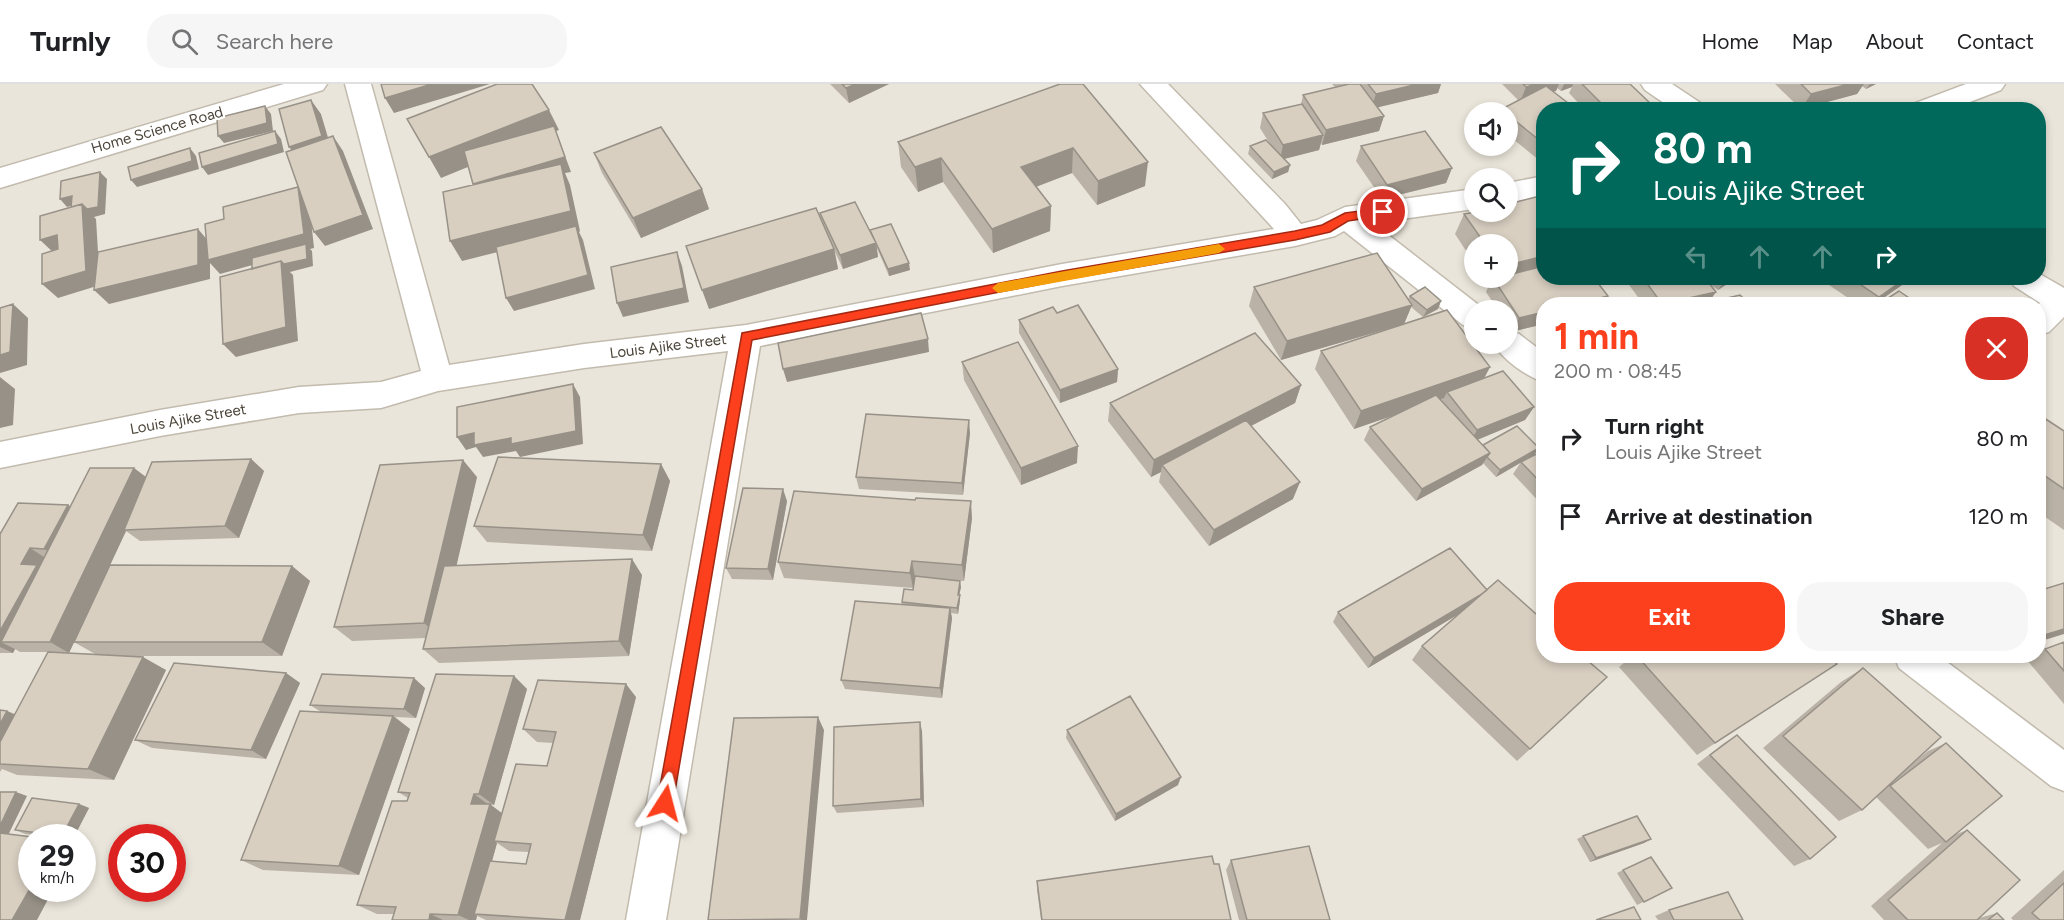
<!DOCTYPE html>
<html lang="en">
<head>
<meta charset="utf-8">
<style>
  body { margin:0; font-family:Figtree,sans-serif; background:#f6f6f6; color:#202124; height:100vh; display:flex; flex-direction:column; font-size:22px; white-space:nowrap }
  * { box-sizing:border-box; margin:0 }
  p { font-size:20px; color:#757577 }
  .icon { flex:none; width:33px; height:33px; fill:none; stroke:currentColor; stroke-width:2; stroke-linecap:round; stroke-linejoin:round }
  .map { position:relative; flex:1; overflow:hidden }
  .details { position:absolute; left:1536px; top:213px; width:510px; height:366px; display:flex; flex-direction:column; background:#fff; border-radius:24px; box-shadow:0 3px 9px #0003 }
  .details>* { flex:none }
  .banner { position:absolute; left:1536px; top:18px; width:510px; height:183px; border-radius:24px; box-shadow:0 3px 9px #0003; background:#00695c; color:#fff; overflow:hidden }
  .buttons { position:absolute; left:1464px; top:18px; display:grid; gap:12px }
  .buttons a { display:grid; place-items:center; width:54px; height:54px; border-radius:50%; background:#fff; box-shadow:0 3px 9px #0003; font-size:30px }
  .speed { position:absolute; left:18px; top:740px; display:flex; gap:12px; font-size:30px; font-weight:700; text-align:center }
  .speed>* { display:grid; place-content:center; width:78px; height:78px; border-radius:50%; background:#fff; box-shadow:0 3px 9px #0003; line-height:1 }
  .speed small { font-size:15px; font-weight:400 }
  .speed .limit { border:9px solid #d22; background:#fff; color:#111 }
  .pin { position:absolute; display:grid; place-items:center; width:51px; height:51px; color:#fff; margin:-26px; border:3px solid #fff; border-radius:50%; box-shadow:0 2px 6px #0007 }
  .me { position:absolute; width:66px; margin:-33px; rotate:9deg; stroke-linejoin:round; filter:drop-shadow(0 0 4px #0008) }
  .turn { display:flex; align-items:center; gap:21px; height:126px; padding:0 18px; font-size:27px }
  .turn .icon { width:78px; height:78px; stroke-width:2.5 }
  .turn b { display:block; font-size:42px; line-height:51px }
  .lanes { display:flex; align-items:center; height:57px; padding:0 18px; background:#0003; justify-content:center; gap:30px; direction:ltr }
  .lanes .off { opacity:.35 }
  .round { display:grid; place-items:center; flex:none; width:63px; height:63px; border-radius:24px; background:#f6f6f6 }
  .summary { display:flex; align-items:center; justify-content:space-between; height:102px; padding:0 18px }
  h1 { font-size:36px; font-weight:700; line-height:45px; color:#fc3f1d }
  .primary-button { display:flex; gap:12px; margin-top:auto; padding:12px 18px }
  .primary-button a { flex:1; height:69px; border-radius:24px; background:#fc3f1d; color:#fff; font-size:24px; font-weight:700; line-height:69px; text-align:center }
  .primary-button a+a { background:#f6f6f6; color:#202124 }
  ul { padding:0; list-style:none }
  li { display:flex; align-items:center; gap:18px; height:78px; padding:0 18px }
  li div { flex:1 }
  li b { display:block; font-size:22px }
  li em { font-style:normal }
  header { display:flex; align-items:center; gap:36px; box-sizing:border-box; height:84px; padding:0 30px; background:#fff; border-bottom:2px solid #e0e0e0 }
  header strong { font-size:28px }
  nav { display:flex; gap:33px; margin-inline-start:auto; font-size:21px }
  .search { width:420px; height:54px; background:#f6f6f6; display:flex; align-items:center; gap:15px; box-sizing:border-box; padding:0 21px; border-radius:24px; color:#757577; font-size:22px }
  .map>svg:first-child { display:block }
  .residential { fill:#eae5da; fill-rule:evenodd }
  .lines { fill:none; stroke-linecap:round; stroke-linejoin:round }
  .minor-casing { stroke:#c2bbae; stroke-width:3 }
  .minor { fill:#fff; fill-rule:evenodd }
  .wall { fill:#bab2a6; fill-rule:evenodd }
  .shaded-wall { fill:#979187 }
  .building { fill:#d8cfc1; stroke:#979187; stroke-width:1.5 }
  .route { fill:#fc3f1d; stroke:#a42913; stroke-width:1.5 }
  .slow { fill:#f59e0b }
  .labels { text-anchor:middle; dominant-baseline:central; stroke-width:4.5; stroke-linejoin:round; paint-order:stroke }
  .street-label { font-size:15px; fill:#4b4439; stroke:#fff }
</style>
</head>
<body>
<header>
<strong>Turnly</strong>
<div class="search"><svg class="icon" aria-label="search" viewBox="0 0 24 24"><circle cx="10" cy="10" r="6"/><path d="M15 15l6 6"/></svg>Search here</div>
<nav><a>Home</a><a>Map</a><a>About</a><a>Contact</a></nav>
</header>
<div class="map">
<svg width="2064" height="836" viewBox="0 0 2064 836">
  <rect width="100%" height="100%" fill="#f6f3ec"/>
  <path class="residential" d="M0 0H2064V836H0ZM1544 26H2038V194H1544ZM1474 28H1508V62H1474ZM1474 94H1508V128H1474ZM1474 160H1508V194H1474ZM1544 220H2038V572H1544ZM1474 226H1508V260H1474ZM32 753H82V804H32ZM122 753H172V804H122Z"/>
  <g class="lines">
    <defs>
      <path id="minor" d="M284 0H327L323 6 0 104V84Z
        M345 0H371L449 281 584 260 746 241 1062 180 1274 145 1140 0H1168L1285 120 1301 140 1317 136 1345 123 1474 105V125L1373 139 1485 226H1474V244L1463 241 1344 147 1335 152 1295 162 1062 202 760 262 666 836H626L728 267 584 284 438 307 381 324 299 329 160 352 0 384V358L160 326 299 303 381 298 421 287Z
        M1641 0H1672L1702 20 1706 26H1674L1645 6Z
        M1966 0H2005L2001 6 1949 26H1909L1913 20Z
        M1544 92V112L1508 119V99Z
        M2038 189 2064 204V233L2049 248 2038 251V221L2040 219 2014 202 2009 194H2038Z
        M1508 246 1519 250 1544 269V298C1527 293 1502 275 1494 260H1508Z
        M1894 572H1939L2064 666V707L2051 702 1899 584Z"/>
    </defs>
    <use href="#minor" class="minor-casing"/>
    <use href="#minor" class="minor"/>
  </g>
  <path class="wall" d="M830 0H889L849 19Z
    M1060 0 1145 102 1097 121 1072 89 1036 103 1051 122 1050 147 993 169 943 98 918 108 901 83 898 58Z
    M1332 0H1441L1438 9 1377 23 1384 32 1379 47 1322 61 1321 59 1319 66 1284 75 1290 81 1288 88 1272 95 1248 70 1250 62 1270 60 1260 44 1263 29 1301 20 1303 11 1335 3Z
    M1502 0H1630L1648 26H1585L1569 9 1572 3 1561 7 1557 4 1556 7H1553L1544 26V80L1508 51V28H1499L1500 26 1518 16Z
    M1775 0H1876L1866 5 1862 2 1857 10 1801 25Z
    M1361 62 1452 84 1446 99 1382 115 1356 77Z
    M594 69 702 105 709 125 641 154 602 89Z
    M1544 111V194H1594L1608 212 1603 220H1544V240L1511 248 1508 242V226H1498L1486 208 1489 201 1484 194H1508V160H1474V179L1455 150 1464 130 1476 128H1508V120Z
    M820 129 871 150 870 146 910 186 889 192 877 164 878 173 843 185 835 168 838 185 709 225 821 137Z
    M1624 194H1736L1718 206 1710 200 1716 208 1708 219 1749 220H1643Z
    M1831 194H1912L1875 220H1857L1826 199Z
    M1254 203 1408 215 1410 212 1441 217 1438 225 1423 233 1490 283 1484 294 1534 323 1525 336 1477 355 1483 361 1534 371 1544 366V423L1513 390 1521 378 1496 393 1483 379 1482 381 1416 417 1364 356 1370 343 1395 331 1354 345 1315 285 1321 267 1404 240 1281 276 1249 222ZM1411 223 1423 233 1404 240Z
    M1057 229 1118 285 1117 298 1060 319 1019 249V236Z
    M962 278 1077 379 1021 401 964 296Z
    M1301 301 1295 319 1251 342 1293 415 1209 462 1159 398 1161 388 1151 393 1108 337 1110 319Z
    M2038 330 2064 347V446L2038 428Z
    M970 349 963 411 859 405 856 393Z
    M251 375 264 387 239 454 140 457 126 447 69 569 95 570 74 558 292 482 310 497 282 572H134L166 586 114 696 17 691 2 685 0 688V626L7 627 15 630 48 568H20L15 565 13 569H0V450L68 421 70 422 146 393Z
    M661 380 670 397 652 467 487 458 474 442Z
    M477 393 456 482 642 491 629 572 439 579 423 565 426 554 352 557 334 543Z
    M787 417 773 496 732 495 726 484Z
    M972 434 964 497 923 493 961 503 959 511 960 516 958 530 951 529 952 534 942 614 845 605 841 596 902 520V518L913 506V504L784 494 778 478Z
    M1450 464 1530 665 1517 677 1412 576 1422 562 1459 530 1368 584 1333 538 1338 528Z
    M2064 558V620L2026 575 2032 572H2038V568Z
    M1632 572H1828L1837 580 1697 671 1619 583Z
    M1863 584 1911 681 1928 667 1946 659 1954 751 1967 746 1979 834 1997 829 2004 836H1884L1871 822 1942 759 1928 765 1876 713 1862 726 1839 737 1763 664 1841 598Z
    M286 589 300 599 266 675 152 664 135 656Z
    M514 592 527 605 494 721H490L502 729 547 682 553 659 537 658 523 645 636 613 580 836H486L477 832 476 836H392L394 830H377L357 821 407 717 408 714 398 708ZM497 759 509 767 529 768 526 780 492 777Z
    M425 604 416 634 395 633 410 645 359 791 263 786 241 776 321 628 310 621Z
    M1067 646 1178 701 1115 737 1066 654Z
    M922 647 924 723 837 729 833 722Z
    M1737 651 1810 775 1794 782 1697 680 1724 659Z
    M79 720 89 724 74 753H53L25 750 15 746Z
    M1583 752 1651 755 1644 759 1590 778 1577 755Z
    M1231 776 1330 836H1239L1226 786Z
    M1623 786 1672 804 1637 821 1617 789Z
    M2064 786V836H2013L2011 834Z
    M1037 797 1231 836H1041L1037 806Z
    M1669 826 1743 836H1658L1655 832Z"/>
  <path class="shaded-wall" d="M432 0H490L394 29 385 14Z
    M856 0H889L849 19 846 4Z
    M1418 0H1441L1438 9 1371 25 1376 10Z
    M1536 0H1559L1556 7 1520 18 1526 3Z
    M1564 0H1573L1572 3 1561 7Z
    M1849 0H1864L1857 10 1801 25 1811 10Z
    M1870 0H1876L1866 5Z
    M311 16 321 30 332 67 300 77 289 63Z
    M1651 20 1648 26H1636Z
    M265 22 271 30 273 47 224 59 218 52Z
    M549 26 559 46 556 47 571 88 565 89 570 101 580 147 579 148 583 156 595 205 514 227 506 214 577 148 462 177 450 157 481 114 473 100 556 47 441 94 429 73Z
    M1384 32 1379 47 1322 61 1326 46Z
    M275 47 281 55 284 68 208 91 202 83Z
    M1323 51 1319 66 1280 76 1283 61Z
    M333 52 343 67 373 145 325 162 314 148Z
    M190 64 196 72 199 85 137 103 131 96Z
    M1073 64 1072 89 1022 108 1021 83Z
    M941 74 943 98 918 108 915 83Z
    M1148 78 1145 102 1097 121 1098 97Z
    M1290 81 1288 88 1272 95 1274 88Z
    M1452 84 1446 99 1382 115 1387 101Z
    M100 88 107 95 105 130 94 133 96 135 100 201 58 214 42 200 82 120Z
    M298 103 309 117 314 164 310 165 312 167 313 182 290 188 293 191 298 257 236 273 223 260 281 177 307 166 220 190 210 179V195L109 220 94 206 198 145 210 159Z
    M702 105 709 125 641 154 633 134Z
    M72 112 79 120 67 123 60 115Z
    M1051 122 1050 147 993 169 992 145Z
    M57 151 72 165 55 170 40 156Z
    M876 159 878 173 843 185 840 171Z
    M834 165 838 185 709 225 702 206Z
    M677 168 682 182 689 218 623 233 617 219Z
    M1544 172V188L1497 200 1493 195 1494 194H1508V181Z
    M909 179 910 186 889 192 888 185Z
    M1727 194H1736L1718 206Z
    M1906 194H1912L1875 220H1872L1879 213Z
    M1716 208 1707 220H1661Z
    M1608 212 1603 220H1575Z
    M1441 217 1438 225 1423 233 1427 226Z
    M13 220 28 234 27 281 0 289V271Z
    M1412 221 1404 240 1281 276 1287 257Z
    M1544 228V240L1511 248 1519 234Z
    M928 255 929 268 787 298 783 285Z
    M1490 283 1480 302 1447 308 1444 314 1354 345 1361 327Z
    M1118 285 1117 298 1060 319V306Z
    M0 293 15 305 13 341 0 344Z
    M573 300 580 313 583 360 520 373 516 367 483 373 476 363 466 366 457 353 474 349Z
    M1301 301 1295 319 1166 386 1162 381 1161 388 1151 393 1154 376Z
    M1534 323 1525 336 1470 359 1477 346Z
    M969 336 970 349 963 411 962 399Z
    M1078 362 1077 379 1021 401V384Z
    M1539 364 1534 371 1496 393 1500 386Z
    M1490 369 1482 381 1416 417 1422 405Z
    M251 375 264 387 239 454 225 442Z
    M463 376 477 393 440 553 424 539Z
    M661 380 670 397 652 467 643 451Z
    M134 384 150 396 124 446 126 447 69 569 50 558Z
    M1300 398 1293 415 1209 462 1214 446Z
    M783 405 787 417 773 496 768 485Z
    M971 417 972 434 964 497 962 481Z
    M68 421 84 433 62 476 44 465Z
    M30 464 47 475 1 558 15 565 13 569 0 563V547L21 480Z
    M632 475 642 491 629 572 619 557Z
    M912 477 915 493 913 504 910 489Z
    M292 482 310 497 282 572 262 558Z
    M960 497 961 503 958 517V511Z
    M1488 507 1479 518 1368 584 1374 574Z
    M960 511V516L958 530 957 524Z
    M950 524 952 534 942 614 940 604Z
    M2064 545V550L2038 558V553Z
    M143 573 166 586 114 696 88 685Z
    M286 589 300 599 266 675 251 666Z
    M514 592 527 605 494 721 479 710Z
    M414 594 425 604 416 634 404 625Z
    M626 600 636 613 580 836H565Z
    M7 627 26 636 0 680V640Z
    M393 632 410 645 359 791 339 782Z
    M818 633 824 646 807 836H801L800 835Z
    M920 638 922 647 924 723 921 715Z
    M1181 693 1178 701 1115 737 1116 730Z
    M16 708 27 712 0 768V742Z
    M474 710 489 721 471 720Z
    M79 720 89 724 74 753H67L62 752Z
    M490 720 504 731 494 757 497 759 477 831 474 830 477 832 476 836H469L458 831Z
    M1651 755 1644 759 1590 778 1596 774Z
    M32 801V804H54L37 836H12Z
    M430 830 443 836H429Z"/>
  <path class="building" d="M381 0H432L385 14Z
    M497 0H532L549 26 429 73 407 35Z
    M842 0H856L846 4Z
    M1060 0H1083L1148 78 1098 97 1073 64 1021 83 1051 122 992 145 941 74 915 83 898 58Z
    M1349 0H1360L1384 32 1326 46 1303 11Z
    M1368 0H1418L1376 10Z
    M1523 0H1536L1526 3Z
    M1582 0H1630L1651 20 1636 26H1608Z
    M1801 0H1849L1811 10Z
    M1546 2 1577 26H1544V60L1508 31V28H1504L1500 26Z
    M311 16 322 52 289 63 279 25Z
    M1302 20 1323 51 1283 61 1263 29Z
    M265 22 267 39 218 52 217 34Z
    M554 42 565 73 473 100 464 67Z
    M661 43 702 105 633 134 594 69Z
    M275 47 278 60 202 83 199 69Z
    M1425 47 1452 84 1387 101 1361 62Z
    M333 52 363 131 314 148 286 68Z
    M1266 56 1290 81 1274 88 1250 62Z
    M190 64 192 77 131 96 128 83Z
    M561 80 571 127 450 157 443 108Z
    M100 88 98 123 87 125 82 120 71 123 72 112 60 115 61 97Z
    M298 103 304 150 208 176 205 140 224 135 223 123Z
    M1544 111V172L1508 181V160H1485L1464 130 1476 128H1508V120Z
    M855 118 876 159 840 171 820 129Z
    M82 120 86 187 42 200V170L58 165 57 151 40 156V132Z
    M816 124 834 165 702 206 686 162Z
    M891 140 909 179 888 185 870 146Z
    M576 142 588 191 506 214 496 163Z
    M198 145V181L94 206 98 168Z
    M306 160 307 175 284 180 281 177 252 185V174Z
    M677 168 684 204 617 219 611 183Z
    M1377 169 1412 221 1287 257 1254 203Z
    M281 177 286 243 223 260 220 193Z
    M1544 182V194H1594L1608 212 1575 220H1544V228L1519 234 1493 194H1508V191Z
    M1643 194H1705L1716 208 1662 220Z
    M1851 194H1906L1879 213Z
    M1425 203 1441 217 1427 226 1410 212Z
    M1899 207 1918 220H1879Z
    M1740 211 1749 220H1701Z
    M13 220 10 268 0 271V224Z
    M1078 221 1118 285 1060 306 1019 236 1053 223 1057 229Z
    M1447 226 1490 283 1361 327 1321 267Z
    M921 229 928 255 783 285 778 259Z
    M1255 249 1301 301 1154 376 1110 319Z
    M1018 258 1078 362 1021 384 962 278Z
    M1503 287 1534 323 1477 346 1447 308Z
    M573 300 576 347 511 360V354L474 361V349L457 353V323Z
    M1436 311 1490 369 1422 405 1370 343Z
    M866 330 969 336 962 399 856 393Z
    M2038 330 2064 347V405L2038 387Z
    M1246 336 1300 398 1214 446 1162 381Z
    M1517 342 1539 364 1500 386 1487 373 1490 369 1483 361Z
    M1544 366V402L1521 378Z
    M498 373 661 380 643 451 474 442Z
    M251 375 225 442 124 446 152 378Z
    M463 376 424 539 334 543 380 381Z
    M90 384H134L50 558H1Z
    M743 404 783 405 768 485 726 484Z
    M794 407 915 416 916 414 971 417 962 481 912 477 910 489 778 478Z
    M18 419 68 421 44 465 30 464 21 480 37 481 0 547V450Z
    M1450 464 1487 506 1482 510 1374 574 1338 528Z
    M632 475 619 557 423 565 444 482Z
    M110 481 292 482 262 558H74Z
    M915 492 960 497 958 511H960L957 524 902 518 904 505 913 506Z
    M1498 496 1544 537V572H1582L1607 593 1530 665 1422 562Z
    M2064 499V545L2038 553V507Z
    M855 517 950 524 940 604 841 596Z
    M2064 558V587L2045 565Z
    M48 568 143 573 88 685 0 680V658Z
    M1637 572H1828L1837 580 1715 659Z
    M174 579 286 589 251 666 135 656Z
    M1863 584 1941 653 1862 726 1783 652Z
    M322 590 414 594 404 625 310 621Z
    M436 590 514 592 479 710H474L471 720H490L458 831 430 830 429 836H392L396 823 357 821 392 717H407L410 709 398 708Z
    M538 596 626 600 565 836 474 830 490 777 526 780 531 760 494 757 516 680 547 682 556 648 523 645Z
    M1130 612 1181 693 1116 730 1067 646Z
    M0 626 7 627 0 640Z
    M300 627 393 632 339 782 241 776Z
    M818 633 800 835 708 836 734 634Z
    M920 638 921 715 833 722 834 643Z
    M1737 651 1836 753 1810 775 1710 671Z
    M1946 659 2002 712 1946 758 1890 702Z
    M0 708H16L0 742Z
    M32 714 79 720 62 752 15 746Z
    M1637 732 1651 755 1596 774 1583 752Z
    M1967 746 2020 796 1977 836H1908L1888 816Z
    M0 749 32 753V801L12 836H0Z
    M1309 762 1330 836H1247L1231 776Z
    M1212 772 1214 780H1219L1231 836H1042L1037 797Z
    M1651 773 1672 804 1644 818 1623 786Z
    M2064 799V836H2040L2032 829Z
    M1728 808 1743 836H1674L1669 826Z
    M1634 823 1641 836H1596Z
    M1997 829 2004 836H1988Z"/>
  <path class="route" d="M1383 124 1388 128 1387 131 1348 137 1330 148 1295 156 1062 196 752 256 673 719 671 725 665 727 660 725 657 719 742 249 1062 187 1295 147 1322 141 1345 129Z"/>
  <path class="slow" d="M1219 160 1225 165 1219 169 998 209 992 204 998 199Z"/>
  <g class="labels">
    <g class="street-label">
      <text transform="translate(157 46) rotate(-16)">Home Science Road</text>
      <text transform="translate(668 262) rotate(-7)">Louis Ajike Street</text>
      <text transform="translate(188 335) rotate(-10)">Louis Ajike Street</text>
    </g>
  </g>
</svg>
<div class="buttons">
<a><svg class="icon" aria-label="sound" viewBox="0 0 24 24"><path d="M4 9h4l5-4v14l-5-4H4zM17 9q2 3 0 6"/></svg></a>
<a><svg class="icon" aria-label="search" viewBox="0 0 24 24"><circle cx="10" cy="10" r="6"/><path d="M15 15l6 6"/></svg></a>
<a>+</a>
<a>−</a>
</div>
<div class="speed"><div>29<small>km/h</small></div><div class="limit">30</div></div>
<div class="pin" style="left:1383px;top:128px;background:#d93025"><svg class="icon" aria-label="arrive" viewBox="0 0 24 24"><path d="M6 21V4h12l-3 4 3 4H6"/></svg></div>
<svg class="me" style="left:665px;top:719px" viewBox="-20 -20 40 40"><path d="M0-17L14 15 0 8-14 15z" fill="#fc3f1d" stroke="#fff" stroke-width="4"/></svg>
<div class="banner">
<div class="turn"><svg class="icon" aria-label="right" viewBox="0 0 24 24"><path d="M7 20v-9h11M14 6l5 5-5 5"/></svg><div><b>80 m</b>Louis Ajike Street</div></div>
<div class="lanes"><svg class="icon off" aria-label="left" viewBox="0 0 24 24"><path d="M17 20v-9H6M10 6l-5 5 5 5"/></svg><svg class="icon off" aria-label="ahead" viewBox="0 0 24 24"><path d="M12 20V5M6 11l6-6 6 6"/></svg><svg class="icon off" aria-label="ahead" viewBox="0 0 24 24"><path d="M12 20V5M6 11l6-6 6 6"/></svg><svg class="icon" aria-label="right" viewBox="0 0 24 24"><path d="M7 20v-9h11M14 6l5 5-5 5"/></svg></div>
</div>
<section class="details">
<div class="summary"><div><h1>1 min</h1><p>200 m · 08:45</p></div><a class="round" style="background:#d93025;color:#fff"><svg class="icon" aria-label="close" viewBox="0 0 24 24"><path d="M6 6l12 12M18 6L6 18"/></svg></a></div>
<ul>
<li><svg class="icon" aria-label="right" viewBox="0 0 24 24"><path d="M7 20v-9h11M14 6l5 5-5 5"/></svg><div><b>Turn right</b><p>Louis Ajike Street</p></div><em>80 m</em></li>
<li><svg class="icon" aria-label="arrive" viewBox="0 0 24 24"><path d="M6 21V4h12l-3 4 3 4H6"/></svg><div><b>Arrive at destination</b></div><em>120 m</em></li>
</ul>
<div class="primary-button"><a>Exit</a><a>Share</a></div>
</section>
</div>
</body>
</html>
